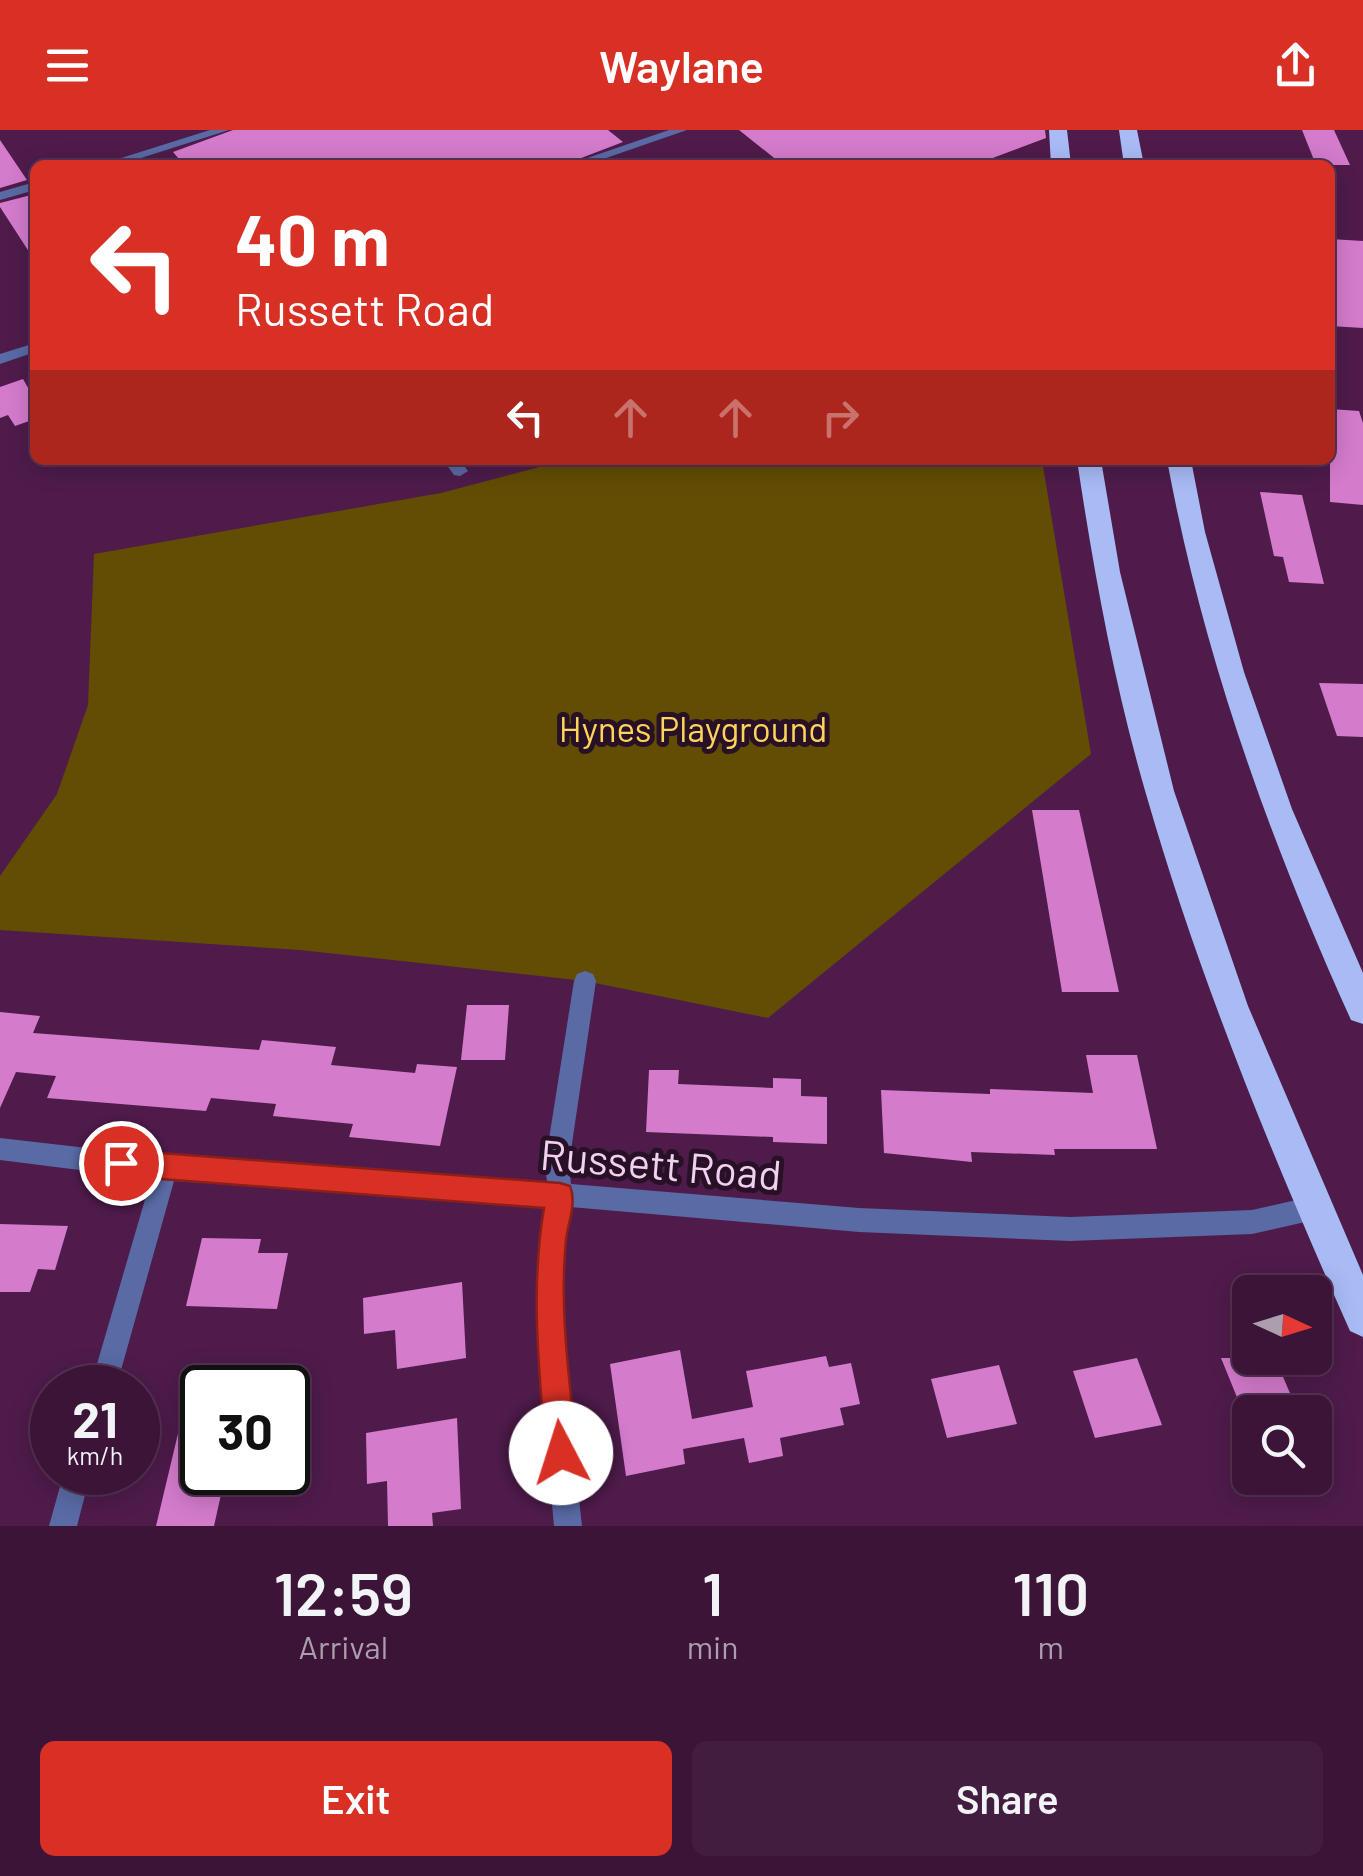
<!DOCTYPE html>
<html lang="en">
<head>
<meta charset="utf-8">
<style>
  body { margin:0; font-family:Barlow,sans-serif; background:#421d40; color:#f1f3f6; height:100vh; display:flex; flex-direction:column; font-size:38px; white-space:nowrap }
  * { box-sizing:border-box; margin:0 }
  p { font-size:32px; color:#ac9eae }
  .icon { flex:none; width:55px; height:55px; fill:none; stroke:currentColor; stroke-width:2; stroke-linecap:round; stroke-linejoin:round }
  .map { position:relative; height:1396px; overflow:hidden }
  .panel { display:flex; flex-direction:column; background:#3b1438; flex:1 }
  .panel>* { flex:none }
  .banner { position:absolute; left:30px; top:30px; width:1305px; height:305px; border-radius:15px; box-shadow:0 5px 25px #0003,0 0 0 2px #543353; background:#d93025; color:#fff; overflow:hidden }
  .needle { width:65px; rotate:94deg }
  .fabs { position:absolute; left:1232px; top:1145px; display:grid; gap:20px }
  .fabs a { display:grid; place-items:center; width:100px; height:100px; border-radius:15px; background:#3b1438; box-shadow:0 5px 25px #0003,0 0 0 2px #543353; font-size:50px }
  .speed { position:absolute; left:30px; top:1235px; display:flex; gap:20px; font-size:50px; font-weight:700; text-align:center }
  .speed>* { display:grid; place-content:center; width:130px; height:130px; border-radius:50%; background:#3b1438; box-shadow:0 5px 25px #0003,0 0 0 2px #543353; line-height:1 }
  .speed small { font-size:25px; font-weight:400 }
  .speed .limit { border:5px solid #111; border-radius:15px; background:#fff; color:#111 }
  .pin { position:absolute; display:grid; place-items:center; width:85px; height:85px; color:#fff; margin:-42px; border:5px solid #fff; border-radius:50%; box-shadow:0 2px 10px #0007 }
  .me { position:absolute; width:110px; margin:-55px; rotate:355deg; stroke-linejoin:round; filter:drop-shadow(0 0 8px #0008) }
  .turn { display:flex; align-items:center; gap:35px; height:210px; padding:0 40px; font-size:45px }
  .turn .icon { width:130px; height:130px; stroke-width:2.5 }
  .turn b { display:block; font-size:70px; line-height:85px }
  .lanes { display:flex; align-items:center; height:95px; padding:0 40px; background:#0003; justify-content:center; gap:50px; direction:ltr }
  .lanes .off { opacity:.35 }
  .eta { display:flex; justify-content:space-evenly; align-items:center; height:170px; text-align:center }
  .eta b { font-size:60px; font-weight:600; line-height:70px }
  .cta { display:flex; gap:20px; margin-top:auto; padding:20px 40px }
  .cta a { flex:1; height:115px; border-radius:15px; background:#d93025; color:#fff; font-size:40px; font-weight:600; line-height:115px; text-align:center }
  .cta a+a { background:#421d40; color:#f1f3f6 }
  header { display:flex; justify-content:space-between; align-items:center; height:130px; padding:0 40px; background:#d93025; color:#fff; font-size:45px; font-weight:600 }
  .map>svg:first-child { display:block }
  .green { fill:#624d03 }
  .building { fill:#d47bcc }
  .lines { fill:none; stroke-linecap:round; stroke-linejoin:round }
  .street { fill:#596aa5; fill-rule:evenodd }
  .highway { fill:#a8bbf5; fill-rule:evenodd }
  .route { fill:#d93025; stroke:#8d1f18; stroke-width:2.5 }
  .labels { text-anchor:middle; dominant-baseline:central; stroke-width:10; stroke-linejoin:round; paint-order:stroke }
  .park-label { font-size:35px; fill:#fdd45a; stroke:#281126 }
  .near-street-label { font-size:42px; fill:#f1d1ed; stroke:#281126 }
</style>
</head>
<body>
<header><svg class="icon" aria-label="menu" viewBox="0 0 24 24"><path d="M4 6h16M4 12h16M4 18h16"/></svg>Waylane<svg class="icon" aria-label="share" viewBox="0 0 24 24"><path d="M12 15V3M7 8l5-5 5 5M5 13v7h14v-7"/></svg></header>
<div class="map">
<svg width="1363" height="1396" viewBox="0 0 1363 1396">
  <rect width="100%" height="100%" fill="#4f1b4b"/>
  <path class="green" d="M566 330H1042L1091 624 768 888 585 851 300 820 0 800V746L57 664 88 575 94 424 441 363Z"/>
  <path class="building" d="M233 0H608L623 12 563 35H184L173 22Z
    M739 0H1045L1046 8 974 35H783Z
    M1302 0H1334L1350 35H1316Z
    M0 10 27 50 0 58Z
    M35 64V131L0 77V73Z
    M1330 109 1363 111V198L1330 196Z
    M23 249 35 270V289L15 296 8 285 0 288V257Z
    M1330 279 1359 281 1363 293V375L1330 372Z
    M1260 362 1302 365 1324 454 1289 452 1283 427 1274 426Z
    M1319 553 1363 554V607L1337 606Z
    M1032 680H1079L1119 862H1062Z
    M467 875H509L505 930H461Z
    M0 882 40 886 33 903 259 920 262 910 336 917 331 935 415 943 417 934 457 937 440 1016 349 1007 353 994 273 986 276 974 211 968 206 981 47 968 56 946 16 942 0 978Z
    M1086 925H1137L1157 1019H1054L1055 1025 971 1022 972 1032 884 1023 881 960 990 964V959L1093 963Z
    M649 940H679L678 954 773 958V948L801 949V966L827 967V1014L773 1012V1007L646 1002Z
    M0 1094 68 1096 55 1140 38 1139 30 1162H0Z
    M202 1108 261 1109 258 1123H288L277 1179 186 1176Z
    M462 1152 466 1228 397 1239 395 1200 364 1204 363 1168Z
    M680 1220 692 1289 753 1277 746 1241 826 1226 829 1237 851 1233 860 1274 840 1278 844 1295 780 1308 783 1326 749 1333 744 1308 683 1319 685 1334 626 1346 610 1234Z
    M1137 1228 1162 1295 1095 1308 1073 1241Z
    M1221 1228H1275L1298 1282H1243Z
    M999 1235 1017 1294 947 1308 931 1249Z
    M191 1249 202 1250V1359L222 1360 214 1396H156Z
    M457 1288 461 1379 432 1383 433 1396H388L387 1351 367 1354 366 1303Z"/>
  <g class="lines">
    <path class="street" d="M210 0H229L119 35H99Z
      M669 0H687L586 35H567Z
      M35 52V60L0 70V62Z
      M35 213V222L0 234V224Z
      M443 330H460L468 341 460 346 454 345Z
      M585 841 593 844 596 851 569 1034 571 1054 859 1078 1070 1087 1252 1080 1314 1066 1323 1070 1326 1078 1323 1086 1314 1090 1252 1104 1070 1111 859 1102 570 1077C553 1182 571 1291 582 1396H554C545 1290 528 1181 546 1075L174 1051 116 1258H90L151 1049 0 1030V1008L166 1027 547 1052 545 1034 574 851 577 844Z
      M64 1342H91L77 1396H49Z"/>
    <path class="highway" d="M1049 0H1067L1071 35H1051Z
      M1119 0H1137L1144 35H1124Z
      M1077 330H1101L1120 442 1174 661 1248 876 1363 1145V1207L1350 1201C1272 1026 1199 848 1146 664 1114 554 1094 443 1077 330Z
      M1167 330H1191L1205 402 1244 542 1292 679 1363 843V894L1351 890C1269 709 1203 525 1167 330Z"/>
  </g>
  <path class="route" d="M121 1020 560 1053 570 1056C577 1073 568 1092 566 1110 559 1180 570 1254 577 1323L572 1334 561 1339 550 1334 546 1323C539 1242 530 1159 544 1078L121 1046 111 1042 107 1033 111 1024Z"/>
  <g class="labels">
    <g class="park-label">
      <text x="693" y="598">Hynes Playground</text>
    </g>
    <g class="near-street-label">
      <text transform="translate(661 1033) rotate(5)">Russett Road</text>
    </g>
  </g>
</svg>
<div class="fabs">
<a><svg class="needle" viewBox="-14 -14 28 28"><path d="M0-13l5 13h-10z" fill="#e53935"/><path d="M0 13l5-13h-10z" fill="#ac9eae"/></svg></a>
<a><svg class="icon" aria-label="search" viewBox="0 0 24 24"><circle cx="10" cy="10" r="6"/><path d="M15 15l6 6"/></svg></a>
</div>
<div class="speed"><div>21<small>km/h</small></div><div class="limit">30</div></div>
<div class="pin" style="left:121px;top:1033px;background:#d93025"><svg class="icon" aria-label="arrive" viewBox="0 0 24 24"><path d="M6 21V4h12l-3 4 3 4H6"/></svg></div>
<svg class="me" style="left:561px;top:1323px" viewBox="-20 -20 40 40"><circle r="19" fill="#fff"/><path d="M0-13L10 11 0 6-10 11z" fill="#d93025"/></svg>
<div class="banner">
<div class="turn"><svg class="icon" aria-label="left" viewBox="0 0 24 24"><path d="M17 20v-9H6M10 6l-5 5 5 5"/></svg><div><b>40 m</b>Russett Road</div></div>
<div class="lanes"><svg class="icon" aria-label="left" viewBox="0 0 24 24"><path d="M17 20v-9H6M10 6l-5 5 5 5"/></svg><svg class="icon off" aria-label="ahead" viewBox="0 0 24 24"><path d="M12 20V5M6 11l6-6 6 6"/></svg><svg class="icon off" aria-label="ahead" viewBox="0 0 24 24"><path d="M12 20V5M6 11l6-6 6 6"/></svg><svg class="icon off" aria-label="right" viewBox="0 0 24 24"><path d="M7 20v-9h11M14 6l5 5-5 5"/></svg></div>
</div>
</div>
<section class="panel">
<div class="eta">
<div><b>12:59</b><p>Arrival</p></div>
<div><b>1</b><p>min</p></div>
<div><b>110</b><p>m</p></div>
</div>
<div class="cta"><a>Exit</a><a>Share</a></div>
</section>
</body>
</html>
